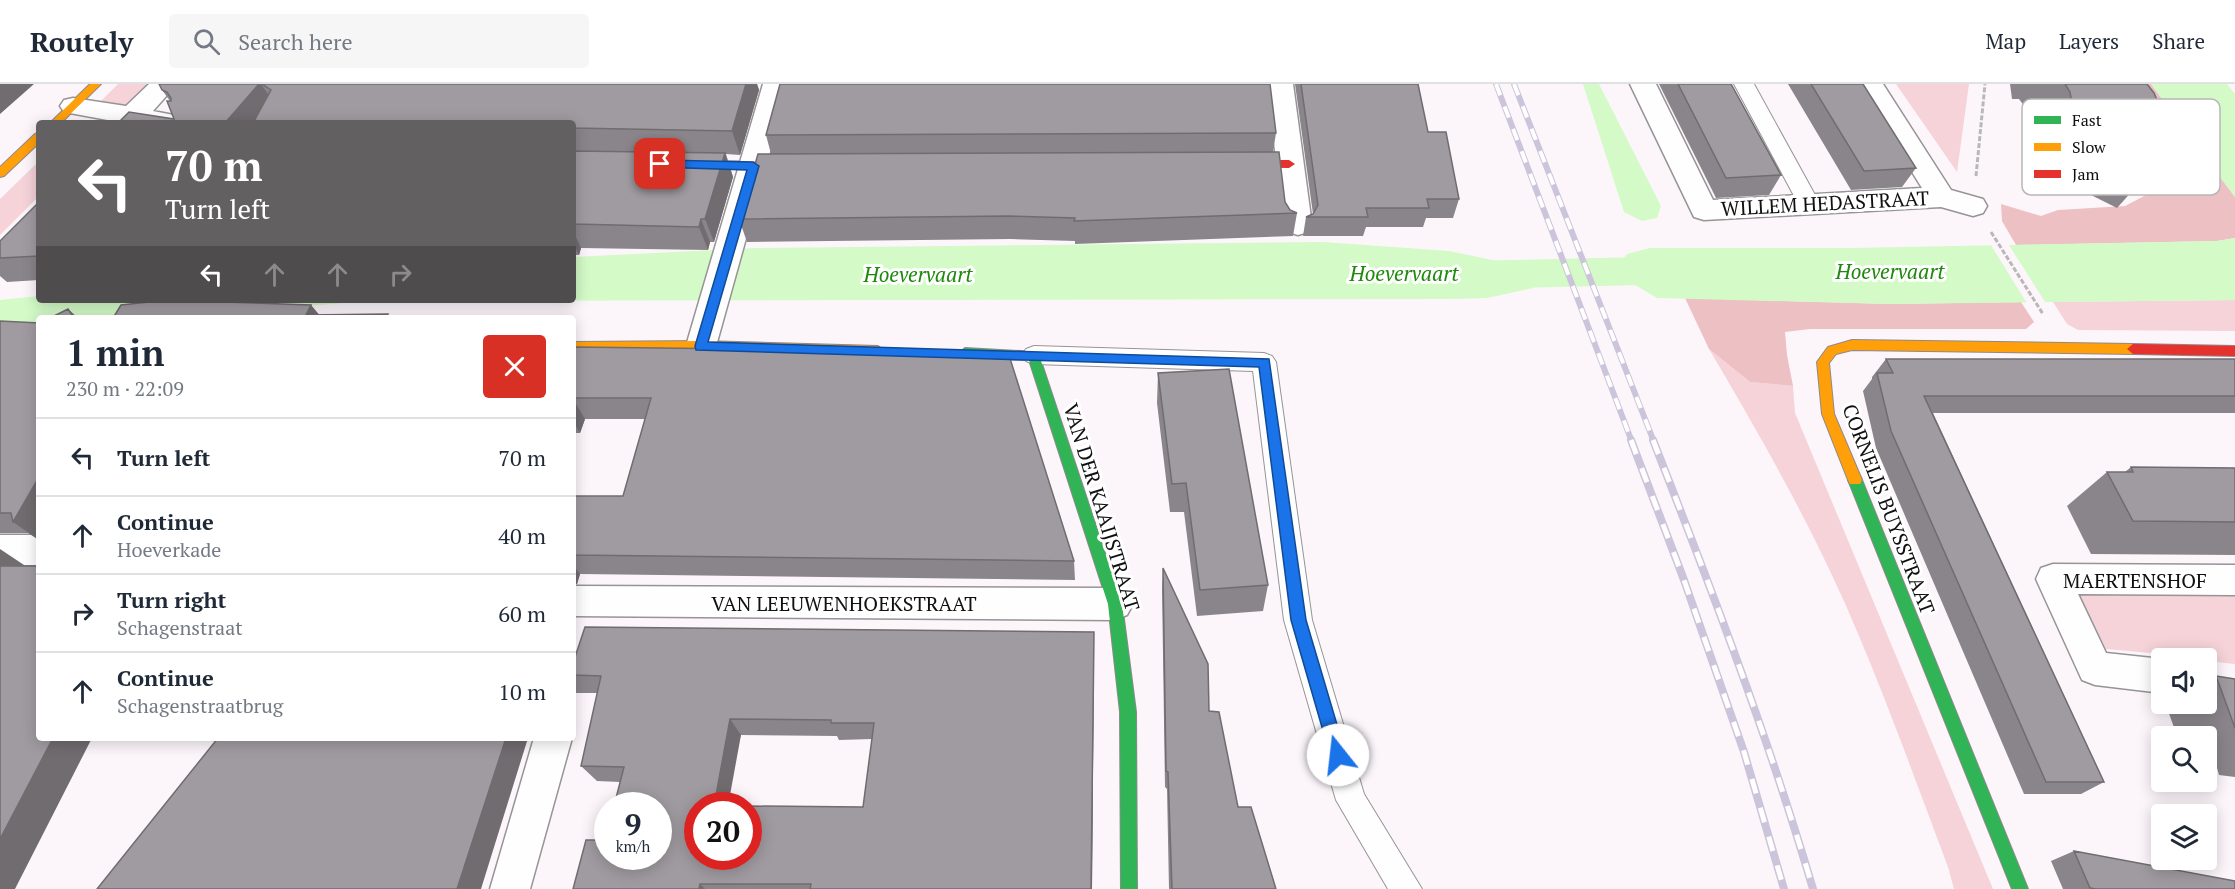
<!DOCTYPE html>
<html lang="en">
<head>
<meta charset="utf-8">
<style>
  body { margin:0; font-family:"PT Serif",serif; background:#f6f6f7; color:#1f2937; height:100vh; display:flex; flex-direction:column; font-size:22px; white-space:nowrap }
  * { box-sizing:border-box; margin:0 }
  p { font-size:20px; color:#747a83 }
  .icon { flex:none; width:33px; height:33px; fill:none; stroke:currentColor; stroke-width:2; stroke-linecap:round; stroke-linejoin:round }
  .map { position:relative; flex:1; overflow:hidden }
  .details { position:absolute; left:36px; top:231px; width:540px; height:426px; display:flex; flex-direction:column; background:#fff; border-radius:6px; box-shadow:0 3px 15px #0003 }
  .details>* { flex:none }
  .banner { position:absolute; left:36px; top:36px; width:540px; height:183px; border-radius:6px; box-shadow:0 3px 15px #0003; background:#636062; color:#fff; overflow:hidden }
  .controls { position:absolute; left:2151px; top:564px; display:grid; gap:12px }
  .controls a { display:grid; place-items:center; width:66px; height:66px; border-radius:6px; background:#fff; box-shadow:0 3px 15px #0003; font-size:30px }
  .speed { position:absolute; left:594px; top:708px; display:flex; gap:12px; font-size:30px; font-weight:700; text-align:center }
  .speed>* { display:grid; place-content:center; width:78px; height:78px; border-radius:50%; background:#fff; box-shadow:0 3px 15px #0003; line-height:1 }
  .speed small { font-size:15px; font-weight:400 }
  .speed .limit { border:9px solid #d22; background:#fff; color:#111 }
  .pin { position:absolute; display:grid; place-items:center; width:51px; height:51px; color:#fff; margin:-26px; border-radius:12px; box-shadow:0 3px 9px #0006 }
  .me { position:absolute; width:66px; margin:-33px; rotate:344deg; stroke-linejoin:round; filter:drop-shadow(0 0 4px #0008) }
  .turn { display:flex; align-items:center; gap:21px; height:126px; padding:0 30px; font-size:27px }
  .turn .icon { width:78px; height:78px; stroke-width:2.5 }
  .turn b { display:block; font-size:42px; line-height:51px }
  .lanes { display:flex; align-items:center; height:57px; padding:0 30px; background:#0003; justify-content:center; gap:30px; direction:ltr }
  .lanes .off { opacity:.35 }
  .round { display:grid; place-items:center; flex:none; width:63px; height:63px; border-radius:6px; background:#f6f6f7 }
  .overview { display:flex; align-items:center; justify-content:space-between; height:102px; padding:0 30px }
  h1 { font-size:36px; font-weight:600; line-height:45px }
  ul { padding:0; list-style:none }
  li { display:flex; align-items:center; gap:18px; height:78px; padding:0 30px; border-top:2px solid #e0e1e3 }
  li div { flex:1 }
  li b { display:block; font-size:22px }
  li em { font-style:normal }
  header { display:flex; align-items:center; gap:36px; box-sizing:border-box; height:84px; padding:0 30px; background:#fff; border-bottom:2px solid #e0e1e3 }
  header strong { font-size:28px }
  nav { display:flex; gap:33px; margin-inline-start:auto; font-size:21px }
  .search { width:420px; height:54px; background:#f6f6f7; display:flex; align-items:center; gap:15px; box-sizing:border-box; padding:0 21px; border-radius:6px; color:#747a83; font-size:22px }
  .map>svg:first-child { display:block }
  .green { fill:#f5d3d9 }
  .forest { fill:#edc0c4 }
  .water { fill:#d3fac7 }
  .pier { fill:#fcf6fb }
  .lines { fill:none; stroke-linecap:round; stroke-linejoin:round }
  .canal { fill:#d3fac7; fill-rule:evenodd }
  .lane-casing { stroke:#969496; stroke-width:2 }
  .street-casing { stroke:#969496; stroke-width:3 }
  .fast-casing { stroke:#8d8a8c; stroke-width:2 }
  .slow-casing { stroke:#8d8a8c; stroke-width:2 }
  .jam-casing { stroke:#8d8a8c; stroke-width:2 }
  .path { stroke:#b9b8b9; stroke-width:3; stroke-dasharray:5 2; stroke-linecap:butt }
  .lane { fill:#fffefe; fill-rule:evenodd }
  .street { fill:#fffefe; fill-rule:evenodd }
  .fast { fill:#30b455; fill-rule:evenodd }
  .slow { fill:#ff9f0a; fill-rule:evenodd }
  .jam { fill:#e5322d; fill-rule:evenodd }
  .rail-far1-casing { stroke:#ccc4da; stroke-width:6 }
  .rail-casing { stroke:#ccc4da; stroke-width:8 }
  .rail-far1 { stroke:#fff; stroke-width:4; stroke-dasharray:12; stroke-linecap:butt }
  .rail { stroke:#fff; stroke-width:5; stroke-dasharray:15; stroke-linecap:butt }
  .wall { fill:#8a858a; fill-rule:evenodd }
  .shaded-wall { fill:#706c70 }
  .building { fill:#a09ba0; stroke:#706c70; stroke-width:1.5; fill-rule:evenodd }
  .route { fill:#1a73e8; stroke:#114b97; stroke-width:1.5 }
  .labels { text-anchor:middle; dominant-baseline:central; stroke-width:6; stroke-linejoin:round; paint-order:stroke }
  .street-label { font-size:20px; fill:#101010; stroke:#fff }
  .water-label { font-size:21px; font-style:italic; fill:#1e890c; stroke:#fff }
  .key { fill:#fff; stroke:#b7b7b7; stroke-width:1.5 }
  .key-label { font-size:16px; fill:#101010 }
</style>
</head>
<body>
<header>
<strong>Routely</strong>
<div class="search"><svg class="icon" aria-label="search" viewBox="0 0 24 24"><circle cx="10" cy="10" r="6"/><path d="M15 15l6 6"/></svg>Search here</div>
<nav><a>Map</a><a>Layers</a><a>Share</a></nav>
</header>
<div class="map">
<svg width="2235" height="805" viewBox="0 0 2235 805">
  <rect width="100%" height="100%" fill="#fcf6fb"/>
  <path class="green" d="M118 0H152L131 21 112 22 101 17Z
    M1896 0H1969L1957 88Z
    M39 77V112L0 151V115Z
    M2235 216V247L2078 246 2067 240 2053 218Z
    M1709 265 1750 298 1793 302 1795 329 1993 805H1954L1948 783C1919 706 1891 628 1859 552 1818 453 1764 358 1709 265Z
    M2079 510 2235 512V580L2207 577 2206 574 2106 565Z"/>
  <path class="forest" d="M2110 0H2151L2235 113V154L2217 157 2016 161 2002 137 2001 120 2041 132 2058 126 2125 122 2148 110 2149 64Z
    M1685 214 1890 220 2021 218 2034 238 2026 245H1810L1785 248 1787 271 1793 302 1750 298 1709 265Z"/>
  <path class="water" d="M1583 0H1599L1661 122 1657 134 1642 137 1624 128Z
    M2151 0H2227L2235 10V113Z
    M2235 154V216L1890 220 1657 214 1630 198 1621 178 1627 170 1650 164H1851L2217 157Z
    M1323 158 1449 167 1526 183 1533 204 1487 214 1453 215 370 217 152 234H39V246L0 249V216L39 212V216H573V173L756 164Z"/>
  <path class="pier" d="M1989 158H2007L2047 221H2028Z"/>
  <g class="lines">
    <path class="canal" d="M1684 172 1698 176 1703 186 1698 196 1684 200 1469 205 1455 201 1450 191 1455 181 1469 177Z"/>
    <defs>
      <path id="lane" d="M1734 0H1754L1820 120 1817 125 1809 128 1801 125Z
        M1034 262 1264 269 1272 272 1276 278 1312 536 1364 710 1422 805H1388L1336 716 1284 536 1253 287 1034 280 1026 277 1022 271 1026 265Z"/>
      <path id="street" d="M149 0H177L153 27 184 33 188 39H112L113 37 64 28 60 22 64 16 73 14 126 22Z
        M763 0H789L716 262 712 270 701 274 690 270 686 262Z
        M1267 0H1293L1312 141 1308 148 1298 151 1288 148 1284 141Z
        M1630 0H1656L1713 116 1922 104 1857 0H1883L1951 106 1983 115 1987 122 1983 129 1973 132 1941 123 1704 136 1694 133Z
        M0 451H39V481H0Z
        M2053 480 2235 481V511L2078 510 2106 569 2162 575V609L2095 601 2082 596 2036 495 2041 484Z
        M573 502 1115 504 1127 509 1133 520 1127 531 1115 536 573 532Z
        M534 654H572L530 805H490Z"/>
      <path id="fast" d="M965 264 1038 268 1122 520 1136 628 1137 805H1121L1120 628 1108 520 1029 276 965 274 959 269Z
        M1855 390 1860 392 1862 396 2028 805H2012L1848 396 1850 392Z"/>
      <path id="slow" d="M90 0H101L61 39H50Z
        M39 49V59L4 92 0 93V83L35 50Z
        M1852 256 2133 260 2139 265 2133 270 1852 266 1836 270 1829 279 1834 330 1862 396 1860 400H1850L1848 396 1822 330 1817 278 1828 263Z
        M701 257 878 262 884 267 878 272 701 267 573 268V258Z"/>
      <path id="jam" d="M1237 76H1289L1295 80 1289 84 1233 83 1231 80Z
        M685 77 798 78 804 82 798 86 681 84V78Z
        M2133 260 2235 262V272L2133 270 2127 265Z"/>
    </defs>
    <use href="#lane" class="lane-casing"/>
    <use href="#street" class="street-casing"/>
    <use href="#fast" class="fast-casing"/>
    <use href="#slow" class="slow-casing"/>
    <use href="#jam" class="jam-casing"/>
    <path class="path" d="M1976 92 1985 0
      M1991 148 2043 230"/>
    <use href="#lane" class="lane"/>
    <use href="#street" class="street"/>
    <use href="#fast" class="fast"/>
    <use href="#slow" class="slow"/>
    <use href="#jam" class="jam"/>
    <defs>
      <path id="rail-far1" d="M1496 0 1632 358
        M1514 0 1654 358"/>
      <path id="rail" d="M1631 356 1684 496 1744 668 1784 805
        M1653 356C1711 504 1768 652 1813 805"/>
    </defs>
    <use href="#rail-far1" class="rail-far1-casing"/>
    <use href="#rail" class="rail-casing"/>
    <use href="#rail-far1" class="rail-far1"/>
    <use href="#rail" class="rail"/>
  </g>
  <path class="wall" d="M159 0H757L759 6 740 71 726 70 733 93 714 158H710L708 166 581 164 579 171H573V39L174 35 170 17 162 6Z
    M1295 0H1418L1428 48 1459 115 1453 134H1426L1423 143H1366L1363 152H1303L1306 133 1313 130Z
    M1659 0H1731L1781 91 1769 111 1716 114Z
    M1788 0H1863L1916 84 1902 103 1851 106Z
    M2010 0H2147L2152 85 2117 124 2081 106 2077 110 2066 105 2064 107 2028 86 2043 68 2040 47 2031 31 2019 15H2012Z
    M1276 49 1273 68 1285 118 1290 126 1297 129 1293 152 1075 160V157L1010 155 747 158 739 135 771 70 766 51Z
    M39 118V196L7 198 0 192V157Z
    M0 237 39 240V456L28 449H0Z
    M573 263 1074 477 1075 496 580 490 577 500 573 501V412H623L645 335H585L580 349H573Z
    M1886 275H2235V329H1933L2104 698 2081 710H2024L1876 364 1863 307 1872 295V293Z
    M1158 289 1268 501 1263 527 1197 532 1184 428H1170L1157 319Z
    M2131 383 2235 384V471L2091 470 2067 422 2107 388H2125Z
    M1163 484 1209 627 1238 723 1276 805H1169L1167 705 1165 703 1162 505Z
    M1094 548V566L1092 805H573L605 756 620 698 597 697 581 682 598 609H573V591ZM741 651 837 652 839 656 872 655 863 723 698 772Z
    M2216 592 2235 595V693L2219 691 2217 684 2206 682V652H2177L2166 621 2168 620H2206V598Z
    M2074 767 2235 805H2063L2051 777Z"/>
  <path class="shaded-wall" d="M0 0H34L0 30Z
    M259 0H261L277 23 263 39H225Z
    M746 0H757L759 6 740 71 732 47Z
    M2099 66 2066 105 2064 107 2097 68Z
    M725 69 733 93 714 158 705 135Z
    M701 135 710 158 708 166 699 143Z
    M573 147 581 164 579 171 573 159Z
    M226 216H260L249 234 224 218Z
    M311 221 322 234 306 231Z
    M68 225 78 234H74Z
    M573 315 585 335 580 349 573 337Z
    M39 393V456L13 438Z
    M0 465 27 483 0 491Z
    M573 481 580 490 577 500 573 501Z
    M1094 548V566L1092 805H1091Z
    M730 635 741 651 728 722H714Z
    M53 654H92L15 805H0V755Z
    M506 654H528L481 805H457Z
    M700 800 705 805H699Z"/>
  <path class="building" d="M159 0H259L225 39H118L129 28 174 35 167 17H171V14L167 8 162 6Z
    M262 0H746L732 47 573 44V39H253L271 6Z
    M780 0H1270L1276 49 766 51Z
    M1301 0H1418L1428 48H1446L1459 115H1427L1429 124H1366L1368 133H1306L1313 130 1318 121Z
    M1678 0H1731L1781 91 1726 94Z
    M1811 0H1863L1916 84 1864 87Z
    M2065 0H2147L2154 9 2163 30 2166 49 2163 68 2152 85 2113 67 2110 72 2099 66 2097 68 2059 47 2074 31 2070 8Z
    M573 67 725 69 705 135H701L699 143 573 140Z
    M1279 68 1285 118 1290 126 1297 129 1074 137 1075 134 1008 132 739 135 758 70Z
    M39 118V172L0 174V157Z
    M159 216H226L224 218 311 221 306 231 388 230 386 234H113L121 221 158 217Z
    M68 225 74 234H50Z
    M0 237 39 239V393L13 438 11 429H0Z
    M573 263 1008 268 1074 477 573 471V412H623L651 314H573Z
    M1886 275H2235V312H1924L2104 698H2046L1891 347 1877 289H1893Z
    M1229 285 1268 501 1200 506 1186 399 1172 400 1158 289Z
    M2131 383 2235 384V438L2133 437 2107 388H2133Z
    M0 482H39V654H53L0 755Z
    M1163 484 1208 580 1209 627 1219 628 1238 723H1251L1276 805H1172L1168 688 1166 687Z
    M585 543 1094 548 1091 805H810L811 800H700L699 805H573L586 756H605L608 747V772H658V722H614L624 683 581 682 601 592 573 591V579ZM730 635 831 636V639H874L863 723 748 722V772H698V722H714Z
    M2216 592 2235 595V644Z
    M218 654H506L457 805H97Z
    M2074 767 2235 797V805H2096L2090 804Z"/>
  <path class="route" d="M660 76 753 78 759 82 708 258 1269 275 1306 536 1346 671 1344 676 1338 678 1333 676 1330 671 1291 536 1259 283 696 266 695 262 747 86 656 83 655 80Z"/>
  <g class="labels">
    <g class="street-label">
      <text transform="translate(1825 119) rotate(-3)">WILLEM HEDASTRAAT</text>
      <text transform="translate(1102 423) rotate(73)">VAN DER KAAIJSTRAAT</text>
      <text transform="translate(1889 425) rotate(69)">CORNELIS BUYSSTRAAT</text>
      <text x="2135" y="496">MAERTENSHOF</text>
      <text x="844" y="519">VAN LEEUWENHOEKSTRAAT</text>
    </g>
    <g class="water-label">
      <text x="1890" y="187">Hoevervaart</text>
      <text x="1404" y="189">Hoevervaart</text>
      <text x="918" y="190">Hoevervaart</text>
    </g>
  </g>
  <rect x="2022" y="15" width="198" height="96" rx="9" class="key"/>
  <rect x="2034" y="32" width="27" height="8" fill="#30b455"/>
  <rect x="2034" y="59" width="27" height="8" fill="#ff9f0a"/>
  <rect x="2034" y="86" width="27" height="8" fill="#e5322d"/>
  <g class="key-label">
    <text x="2072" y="42">Fast</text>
    <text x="2072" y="69">Slow</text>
    <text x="2072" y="96">Jam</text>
  </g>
</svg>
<div class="controls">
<a><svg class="icon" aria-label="sound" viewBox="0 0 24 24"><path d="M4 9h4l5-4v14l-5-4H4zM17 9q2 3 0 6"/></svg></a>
<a><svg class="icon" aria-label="search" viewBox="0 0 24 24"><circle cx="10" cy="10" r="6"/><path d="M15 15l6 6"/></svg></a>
<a><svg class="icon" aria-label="layers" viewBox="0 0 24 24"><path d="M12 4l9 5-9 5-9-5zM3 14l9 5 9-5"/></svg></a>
</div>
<div class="speed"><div>9<small>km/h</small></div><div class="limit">20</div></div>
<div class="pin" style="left:660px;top:80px;background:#d93025"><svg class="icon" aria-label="arrive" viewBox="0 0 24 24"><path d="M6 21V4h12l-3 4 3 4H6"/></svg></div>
<svg class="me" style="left:1338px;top:671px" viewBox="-20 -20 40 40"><circle r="19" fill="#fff"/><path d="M0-13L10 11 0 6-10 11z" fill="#1a73e8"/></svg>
<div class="banner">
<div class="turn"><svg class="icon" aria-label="left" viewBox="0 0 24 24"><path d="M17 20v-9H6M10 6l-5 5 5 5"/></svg><div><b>70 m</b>Turn left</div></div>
<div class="lanes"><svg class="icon" aria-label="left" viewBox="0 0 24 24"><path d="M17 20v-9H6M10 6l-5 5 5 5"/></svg><svg class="icon off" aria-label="ahead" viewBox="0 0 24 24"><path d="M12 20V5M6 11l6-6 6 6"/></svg><svg class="icon off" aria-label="ahead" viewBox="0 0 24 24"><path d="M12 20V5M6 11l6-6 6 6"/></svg><svg class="icon off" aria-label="right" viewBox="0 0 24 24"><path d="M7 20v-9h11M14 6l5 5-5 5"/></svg></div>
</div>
<section class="details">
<div class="overview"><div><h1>1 min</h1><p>230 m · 22:09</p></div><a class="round" style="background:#d93025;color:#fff"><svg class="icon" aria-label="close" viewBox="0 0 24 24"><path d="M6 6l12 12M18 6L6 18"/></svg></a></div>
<ul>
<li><svg class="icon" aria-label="left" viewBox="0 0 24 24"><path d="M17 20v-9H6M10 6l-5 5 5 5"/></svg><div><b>Turn left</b></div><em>70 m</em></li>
<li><svg class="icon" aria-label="ahead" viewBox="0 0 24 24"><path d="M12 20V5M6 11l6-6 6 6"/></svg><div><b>Continue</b><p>Hoeverkade</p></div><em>40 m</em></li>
<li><svg class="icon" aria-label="right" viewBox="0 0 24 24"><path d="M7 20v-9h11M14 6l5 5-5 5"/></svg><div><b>Turn right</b><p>Schagenstraat</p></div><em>60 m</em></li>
<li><svg class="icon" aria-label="ahead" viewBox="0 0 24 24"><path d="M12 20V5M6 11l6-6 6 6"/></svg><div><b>Continue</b><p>Schagenstraatbrug</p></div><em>10 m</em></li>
</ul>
</section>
</div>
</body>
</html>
